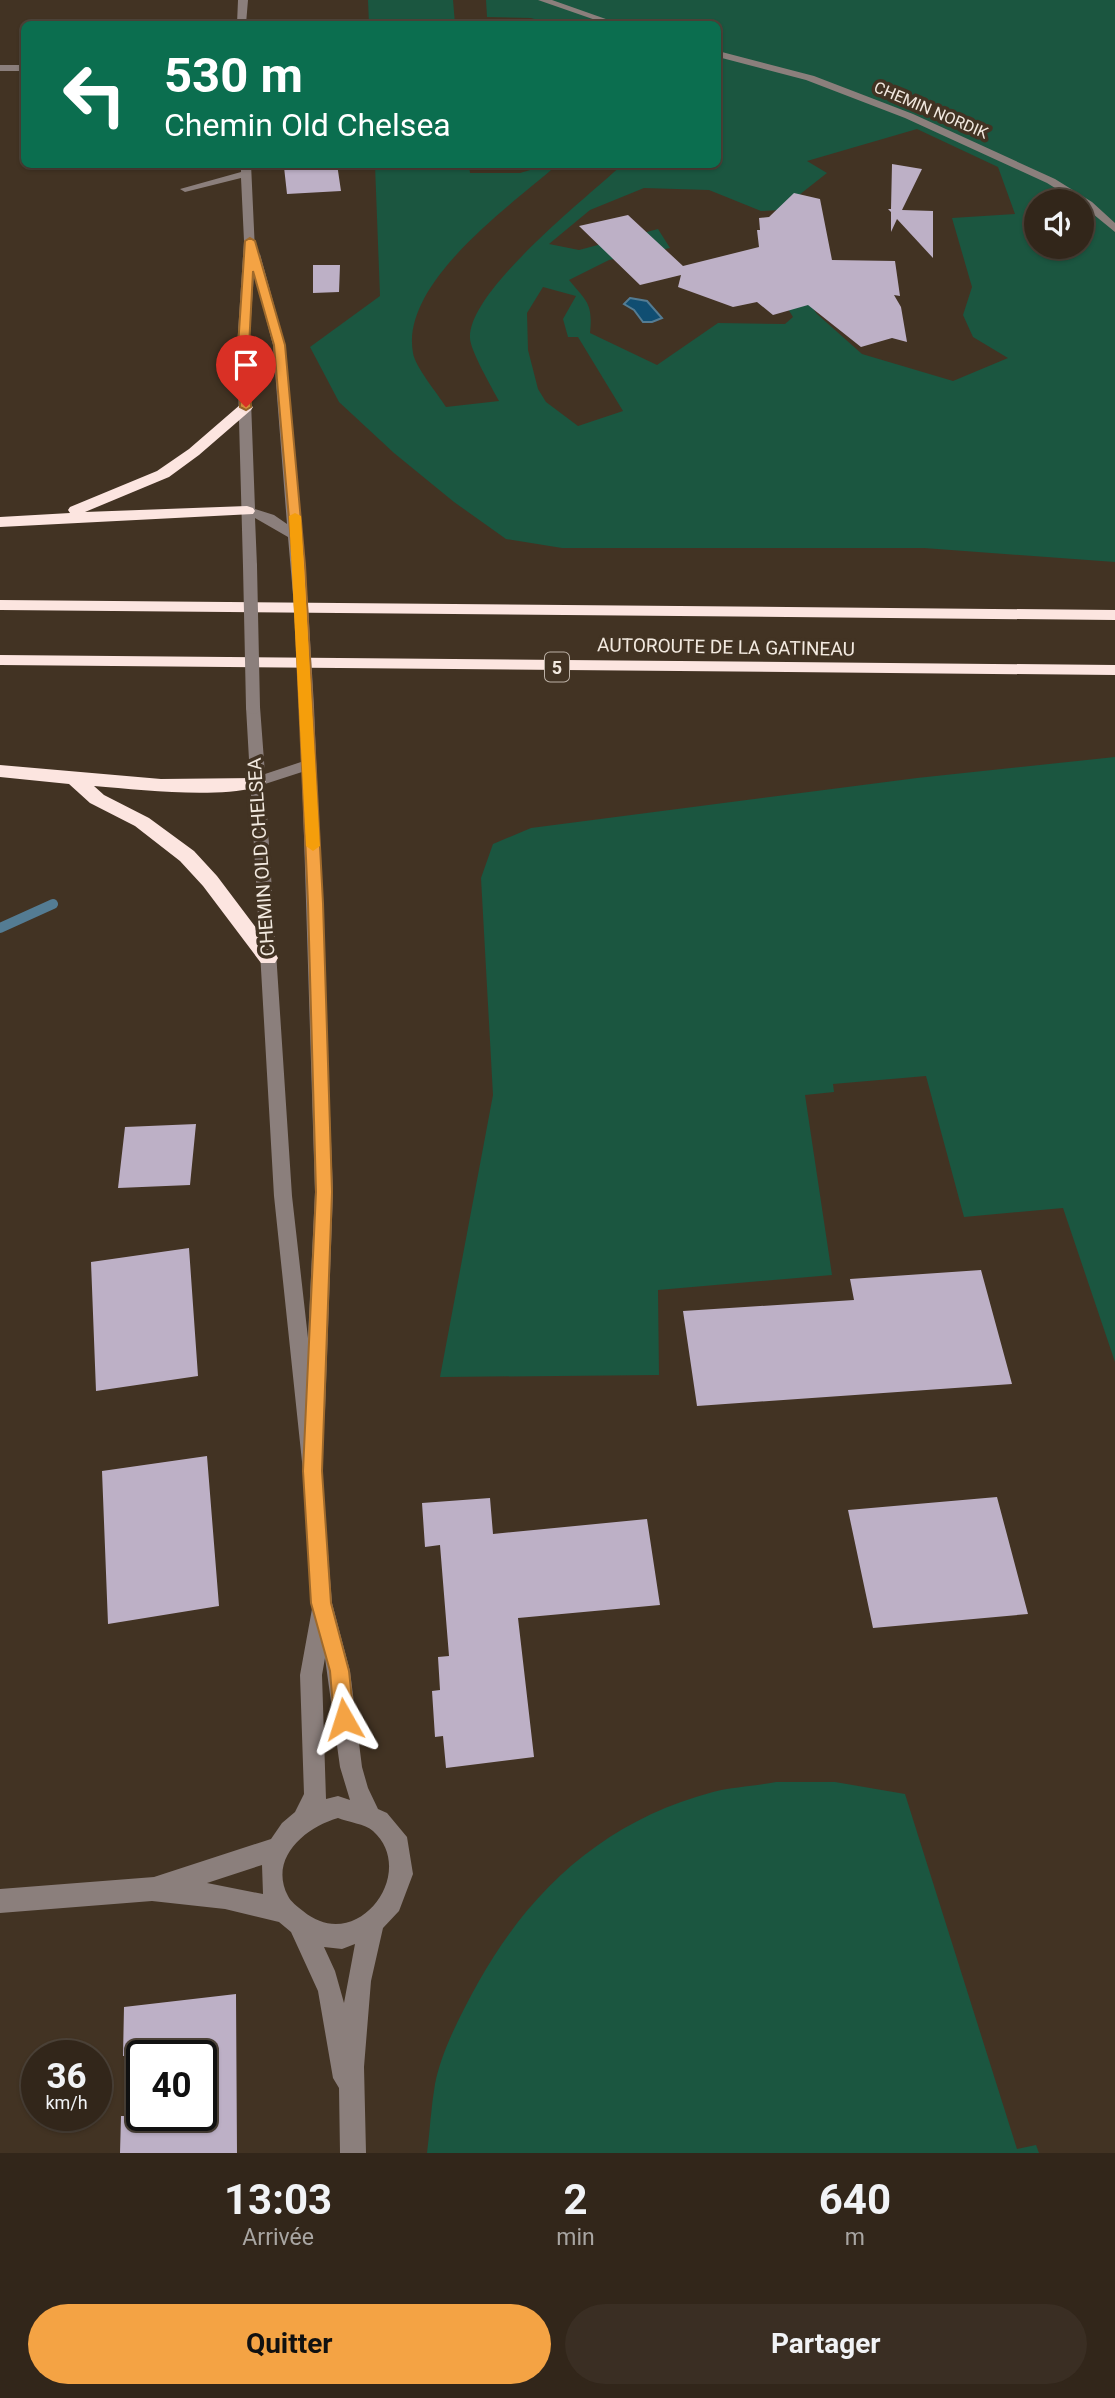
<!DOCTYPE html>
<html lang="fr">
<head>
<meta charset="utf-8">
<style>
  body { margin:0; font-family:Roboto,sans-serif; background:#3a2e23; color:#f1f3f6; height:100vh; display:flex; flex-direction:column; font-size:26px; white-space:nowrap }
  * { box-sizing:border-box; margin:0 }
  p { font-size:23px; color:#a8a5a2 }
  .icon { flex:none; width:38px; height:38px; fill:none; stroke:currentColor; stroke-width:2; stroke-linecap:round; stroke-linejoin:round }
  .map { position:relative; height:2153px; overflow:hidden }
  .sheet { display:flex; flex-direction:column; background:#32261a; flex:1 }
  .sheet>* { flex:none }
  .guide { position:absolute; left:21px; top:21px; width:700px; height:147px; border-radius:10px; box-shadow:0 2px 5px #0004,0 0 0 2px #4d4339; background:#0b6e4f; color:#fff; overflow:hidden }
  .fabs { position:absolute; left:1024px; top:189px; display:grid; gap:14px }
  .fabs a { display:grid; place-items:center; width:70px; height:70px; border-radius:50%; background:#32261a; box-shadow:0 2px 5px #0004,0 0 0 2px #4d4339; font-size:35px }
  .speed { position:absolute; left:21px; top:2040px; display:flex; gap:14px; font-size:35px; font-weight:700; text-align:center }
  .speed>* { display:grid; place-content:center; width:91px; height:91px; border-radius:50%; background:#32261a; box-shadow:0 2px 5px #0004,0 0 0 2px #4d4339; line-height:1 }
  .speed small { font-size:18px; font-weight:400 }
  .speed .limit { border:4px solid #111; border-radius:10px; background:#fff; color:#111 }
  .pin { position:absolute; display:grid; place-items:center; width:60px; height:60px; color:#fff; margin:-72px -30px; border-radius:50% 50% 50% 0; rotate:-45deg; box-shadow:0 0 7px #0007 }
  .pin .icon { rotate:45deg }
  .me { position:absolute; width:77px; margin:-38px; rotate:354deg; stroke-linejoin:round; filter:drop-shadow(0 0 5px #0008) }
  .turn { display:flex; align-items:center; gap:24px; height:147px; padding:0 28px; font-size:32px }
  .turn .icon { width:91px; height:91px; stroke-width:2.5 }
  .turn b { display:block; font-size:49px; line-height:60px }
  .eta { display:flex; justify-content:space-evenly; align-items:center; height:119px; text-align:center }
  .eta b { font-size:42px; font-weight:700; line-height:49px }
  .primary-button { display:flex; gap:14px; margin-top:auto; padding:14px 28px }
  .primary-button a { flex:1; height:80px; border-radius:42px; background:#f4a344; color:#111; font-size:28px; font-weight:700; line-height:80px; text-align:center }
  .primary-button a+a { background:#3a2e23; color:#f1f3f6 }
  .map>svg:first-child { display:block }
  .green { fill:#1b5640; fill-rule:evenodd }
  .water { fill:#104e72; stroke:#547c93; stroke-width:2 }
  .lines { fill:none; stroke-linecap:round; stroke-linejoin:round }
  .stream { stroke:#547c93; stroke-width:10 }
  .building { fill:#bdb0c6 }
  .minor { fill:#8b7f7c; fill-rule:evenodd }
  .highway { fill:#fce5e0; fill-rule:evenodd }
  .minor-bridge { stroke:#8b7f7c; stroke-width:14 }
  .route { fill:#f4a344; stroke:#9f6a2c; stroke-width:2 }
  .slow { fill:#f59e0b }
  .labels { text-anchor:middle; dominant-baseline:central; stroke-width:7; stroke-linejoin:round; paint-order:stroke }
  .far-street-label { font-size:16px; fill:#f2e9df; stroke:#423323 }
  .shield { fill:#423323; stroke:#bdb2a7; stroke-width:2 }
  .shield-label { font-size:18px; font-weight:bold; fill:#f2e9df }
  .street-label { font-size:19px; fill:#f2e9df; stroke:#423323 }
</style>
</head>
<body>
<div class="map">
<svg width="1115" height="2153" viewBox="0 0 1115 2153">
  <rect width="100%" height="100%" fill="#423323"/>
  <path class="green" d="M368 0H453L455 24H369Z
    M486 0H1115V562L924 548H562L506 539 454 502 394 453 339 402 310 347 380 296 375 165H469L470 173H520L547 165H557C510 206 400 283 413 353 415 367 438 394 446 407L499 401C492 388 470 350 470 338 468 291 586 198 622 165L718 164V24H550L531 18 487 17ZM917 129 998 167 1015 214 952 218 972 287 963 315 973 337 1008 358 953 381 862 354 817 314 795 284 774 286 793 317 785 324 718 323 657 365 590 333C593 303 587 302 569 280L609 260 670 248 658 229 579 250 549 244 590 210 644 188 709 190 761 211 780 210 827 173 807 161ZM1036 201H1082V247H1036ZM543 287 576 296 563 319 568 337H578L623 411 578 426 546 402 538 389 528 350 527 313Z
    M1115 757V1362L1063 1208 964 1217 926 1076 833 1084 834 1092 805 1095 832 1275 658 1290 659 1375 440 1377 493 1095 481 878 493 844 531 828 917 778Z
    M776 1782H835L905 1794 1017 2149 1036 2145 1039 2153H427C430 2130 431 2107 435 2084 442 2049 462 2012 479 1981 532 1887 607 1820 713 1792 733 1787 756 1786 776 1782Z"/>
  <path class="water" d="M630 298 647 301 662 318 652 322H643L634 310 624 304Z"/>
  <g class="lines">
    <path class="stream" d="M0 928 53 904"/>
  </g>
  <path class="building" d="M337 164 341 191 287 194 284 167Z
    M892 164 922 169 902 210 933 211V258L897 219 891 232V212L888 209H891Z
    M794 193 820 199 832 260 895 261 900 296 894 295 901 307 907 342 892 338 861 347 808 305 773 315 757 302 733 307 678 287 681 275 640 285 579 226 628 215 683 266 759 247 757 230H760L759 218 769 217Z
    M313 265H340L339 292 313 293Z
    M196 1124 190 1185 118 1188 125 1127Z
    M189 1248 198 1376 96 1391 91 1262Z
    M981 1270 1012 1384 697 1406 683 1311 854 1300 850 1279Z
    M207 1456 219 1606 108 1624 102 1471Z
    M997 1497 1028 1614 873 1628 848 1510Z
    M490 1498 493 1534 647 1519 660 1605 518 1618 534 1757 446 1768 443 1736 435 1737 432 1691 440 1690 438 1657 449 1656 440 1545 425 1547 422 1503Z
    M236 1994 237 2153H120L121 2116H201V2056H123L124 2007Z"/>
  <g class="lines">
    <path class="minor" d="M238 0H248L246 24H237Z
      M538 0H552L620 24H607Z
      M718 51 814 76 913 114 1055 179 1092 202 1115 223V232L1082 205V201H1076L1047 183 905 118 806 80 718 57Z
      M0 65H24V71H0Z
      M241 164H251L255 251 260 254 285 345 308 606 301 610 294 606 288 537 255 518 257 566 250 570 243 566 237 347 244 241 241 178 185 192 180 189 241 172ZM254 273 273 345 287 524 274 515 255 509 249 347Z
      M253 702 260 707 265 774 301 762 300 707 307 702 314 707 333 1192 325 1411 322 1417 317 1419 332 1603 350 1671 362 1767 368 1788 378 1809 387 1813 407 1837 413 1874 399 1911 383 1928 371 1981 364 2067 366 2153H340L339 2088 333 2078 318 1991 291 1932 279 1922 225 1909 152 1901 0 1913V1889L154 1877 271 1839 282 1823 295 1812 304 1794 300 1675 312 1609 303 1471 274 1196 246 707ZM302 772 315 1192 308 1338 292 1196 265 784ZM325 1658 340 1767 350 1800 338 1796 326 1799 322 1675ZM338 1818C348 1822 365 1824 373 1831 419 1872 357 1956 303 1911 297 1906 291 1902 288 1896 268 1858 306 1827 338 1818ZM262 1865 263 1894 207 1883ZM355 1944 344 2003 335 1971 324 1947 342 1949Z"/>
    <path class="highway" d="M246 403 253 407 251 410 199 455 169 477 85 512 247 506 253 508 255 511 253 514 0 527V517L70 513 68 510 70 507 157 471 189 449 241 404Z
      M0 600 1115 610V620L0 610Z
      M0 655 1115 665V675L0 665Z
      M0 765 161 779 263 778 266 782 263 786C217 799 143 790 94 786L104 795 149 818 194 851 217 876 275 953 278 958 275 963H261L203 886 180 861 135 826 90 803 69 784 0 777Z"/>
    <path class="minor-bridge" d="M250 566 253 707
      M301 606 307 707"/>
  </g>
  <path class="route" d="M250 238 255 241 285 345 305 565 323 903 332 1192 322 1471 331 1603 349 1671 354 1719 351 1726 344 1729 337 1726 334 1719 330 1671 311 1603 303 1471 316 1192 308 903 293 565 274 345 253 271 249 347 251 407 246 410 240 407 238 347 245 241Z"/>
  <path class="slow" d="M295 513 301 516 320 846 313 851 306 846 289 516Z"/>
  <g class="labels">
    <g class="far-street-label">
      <text transform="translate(931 110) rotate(23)">CHEMIN NORDIK</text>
    </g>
    <rect class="shield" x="545" y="652.5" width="24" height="29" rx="5"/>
    <g class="shield-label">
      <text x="557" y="667">5</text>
    </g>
    <g class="street-label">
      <text transform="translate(726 647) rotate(1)">AUTOROUTE DE LA GATINEAU</text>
      <text transform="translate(261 857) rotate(-94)">CHEMIN OLD CHELSEA</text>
    </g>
  </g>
</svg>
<div class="fabs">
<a><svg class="icon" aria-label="sound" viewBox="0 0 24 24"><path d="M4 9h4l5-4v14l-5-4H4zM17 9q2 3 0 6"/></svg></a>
</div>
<div class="speed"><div>36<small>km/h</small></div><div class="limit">40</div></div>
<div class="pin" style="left:246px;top:407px;background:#d93025"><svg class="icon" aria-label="arrive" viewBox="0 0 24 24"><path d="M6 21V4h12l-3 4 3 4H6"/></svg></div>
<svg class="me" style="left:344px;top:1719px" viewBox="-20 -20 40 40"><path d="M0-17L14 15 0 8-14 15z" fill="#f4a344" stroke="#fff" stroke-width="4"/></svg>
<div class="guide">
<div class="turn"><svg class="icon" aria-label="left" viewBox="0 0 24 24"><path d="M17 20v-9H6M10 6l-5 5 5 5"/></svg><div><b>530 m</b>Chemin Old Chelsea</div></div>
</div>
</div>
<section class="sheet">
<div class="eta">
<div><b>13:03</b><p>Arrivée</p></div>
<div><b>2</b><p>min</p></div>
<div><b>640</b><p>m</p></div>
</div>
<div class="primary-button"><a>Quitter</a><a>Partager</a></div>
</section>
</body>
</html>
